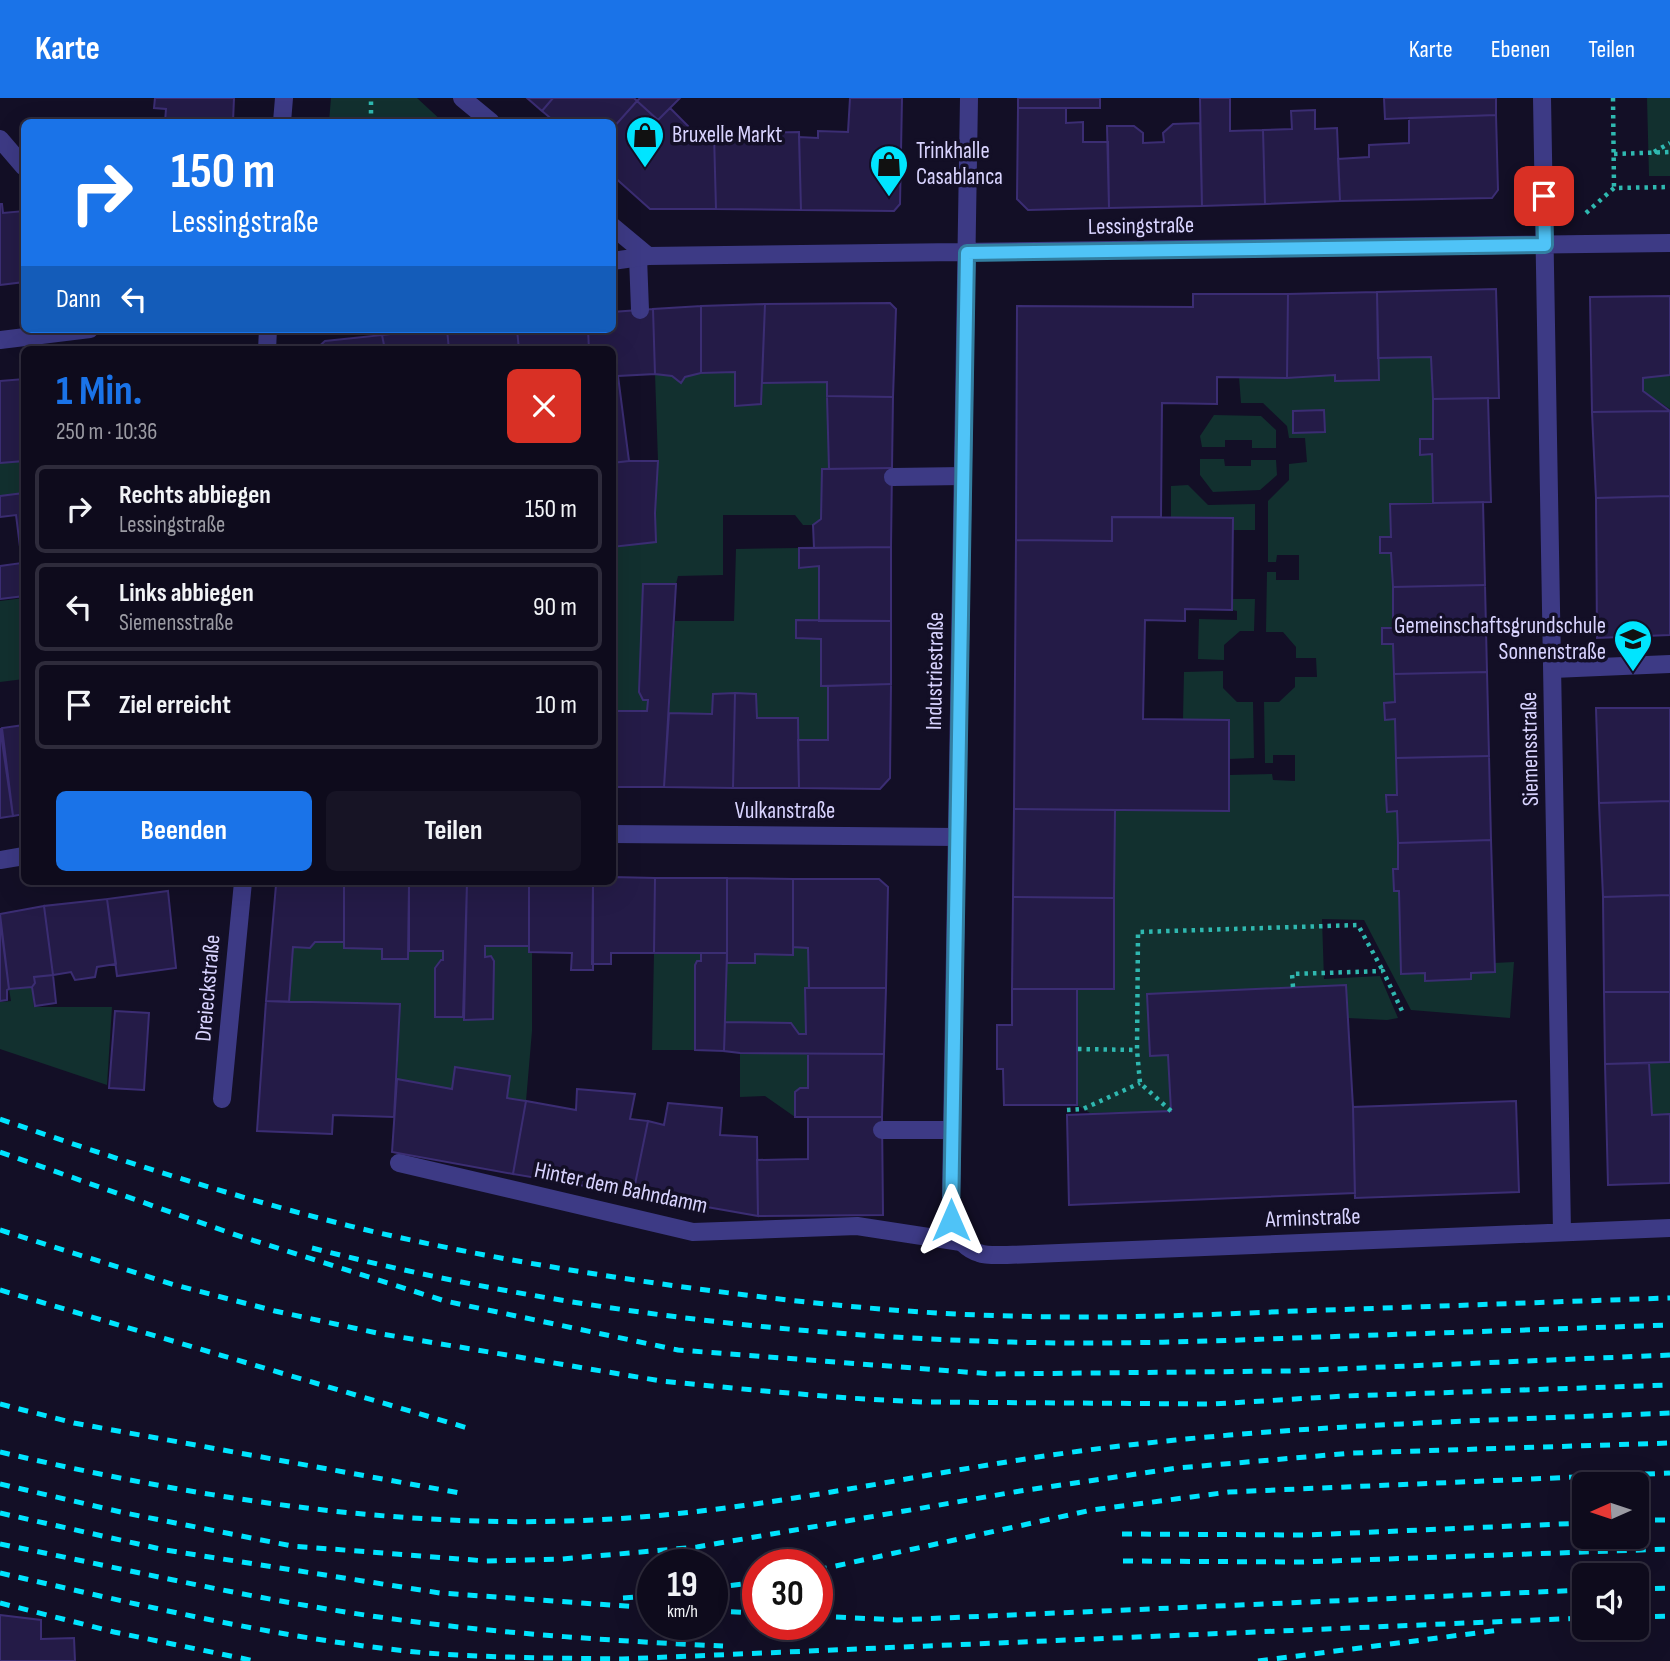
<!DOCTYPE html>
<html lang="de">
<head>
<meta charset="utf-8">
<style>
  body { margin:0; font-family:"Sofia Sans Condensed",sans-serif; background:#171425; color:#f1f3f6; height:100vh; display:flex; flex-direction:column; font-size:26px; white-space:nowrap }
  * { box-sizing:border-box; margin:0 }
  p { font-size:23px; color:#9b9ba3 }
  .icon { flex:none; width:38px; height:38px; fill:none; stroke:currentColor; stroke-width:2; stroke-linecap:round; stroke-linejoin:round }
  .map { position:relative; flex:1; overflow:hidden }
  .panel { position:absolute; left:21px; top:248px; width:595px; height:539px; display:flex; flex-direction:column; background:#0e0b1c; border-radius:10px; box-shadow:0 7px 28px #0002,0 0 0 2px #2e2b3b }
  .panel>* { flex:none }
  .hud { position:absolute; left:21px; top:21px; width:595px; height:214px; border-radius:10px; box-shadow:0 7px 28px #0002,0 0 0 2px #2e2b3b; background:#1a73e8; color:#fff; overflow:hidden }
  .needle { width:46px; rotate:267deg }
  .tools { position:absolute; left:1572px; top:1374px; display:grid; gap:14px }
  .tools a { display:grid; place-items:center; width:77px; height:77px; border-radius:10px; background:#0e0b1c; box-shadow:0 7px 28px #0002,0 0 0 2px #2e2b3b; font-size:35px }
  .speed { position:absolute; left:637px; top:1451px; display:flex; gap:14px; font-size:35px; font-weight:700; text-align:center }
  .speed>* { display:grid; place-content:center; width:91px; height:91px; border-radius:50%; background:#0e0b1c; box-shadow:0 7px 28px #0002,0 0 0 2px #2e2b3b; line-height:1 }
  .speed small { font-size:18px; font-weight:400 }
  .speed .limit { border:10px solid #d22; background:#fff; color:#111 }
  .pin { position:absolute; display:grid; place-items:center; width:60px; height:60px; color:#fff; margin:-30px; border-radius:14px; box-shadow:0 4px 10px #0006 }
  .me { position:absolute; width:77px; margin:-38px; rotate:0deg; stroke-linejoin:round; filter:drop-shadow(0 0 5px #0008) }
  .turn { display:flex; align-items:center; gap:24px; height:147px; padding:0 35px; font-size:32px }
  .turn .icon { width:91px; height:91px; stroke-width:2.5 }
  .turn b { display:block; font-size:49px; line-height:60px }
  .then { display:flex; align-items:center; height:66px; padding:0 35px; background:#0003; gap:14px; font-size:26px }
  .round { display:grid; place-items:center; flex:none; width:74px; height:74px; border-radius:10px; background:#171425 }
  .overview { display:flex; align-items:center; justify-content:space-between; height:119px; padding:0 35px }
  h1 { font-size:42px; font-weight:700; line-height:52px; color:#1a73e8 }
  .cta { display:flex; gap:14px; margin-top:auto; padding:14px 35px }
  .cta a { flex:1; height:80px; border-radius:10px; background:#1a73e8; color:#fff; font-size:28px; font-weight:700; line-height:80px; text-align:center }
  .cta a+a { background:#171425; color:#f1f3f6 }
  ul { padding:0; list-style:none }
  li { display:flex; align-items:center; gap:21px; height:88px; margin:0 14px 10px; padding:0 21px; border:4px solid #2e2b3b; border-radius:10px }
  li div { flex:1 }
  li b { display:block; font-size:26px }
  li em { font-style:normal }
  header { display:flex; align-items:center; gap:42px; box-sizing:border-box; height:98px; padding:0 35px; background:#1a73e8; color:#fff }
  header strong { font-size:33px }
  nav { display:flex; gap:38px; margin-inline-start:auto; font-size:24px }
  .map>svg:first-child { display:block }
  .green { fill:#12302f }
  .building { fill:#241b47; stroke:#3b2d73; stroke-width:2 }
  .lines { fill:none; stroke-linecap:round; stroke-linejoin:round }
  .path { stroke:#2fb8b0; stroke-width:4.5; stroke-dasharray:3.5 5; stroke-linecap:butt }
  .service { stroke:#3d3a85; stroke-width:18 }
  .minor { stroke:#3d3a85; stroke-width:18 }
  .rail { stroke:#00e5ff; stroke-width:5; stroke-dasharray:10 9; stroke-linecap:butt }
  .route-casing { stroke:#337fa1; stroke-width:18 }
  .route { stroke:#4fc3f7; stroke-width:12 }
  .labels { text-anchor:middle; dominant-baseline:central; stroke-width:7; stroke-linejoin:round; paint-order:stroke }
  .poi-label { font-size:23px; fill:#d9d4ff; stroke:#130f26; text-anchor:start }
  .street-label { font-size:23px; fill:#d9d4ff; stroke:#130f26 }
</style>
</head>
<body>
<header>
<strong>Karte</strong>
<nav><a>Karte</a><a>Ebenen</a><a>Teilen</a></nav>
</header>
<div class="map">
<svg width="1670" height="1563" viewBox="0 0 1670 1563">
  <rect width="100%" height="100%" fill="#130f26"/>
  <path class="green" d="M331 0H417L443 24H329Z
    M1647 0H1670V78H1649Z
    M1431 259 1433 341 1421 342 1432 356 1433 405 1391 406V439H1381L1391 455 1393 530H1382L1393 546 1395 604 1385 605V621H1395L1397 697 1386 698 1387 714 1397 713 1398 771 1393 772 1394 792 1399 793 1401 875H1425V883L1471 881V875L1494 874V865L1514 864 1510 920 1411 912 1364 822 1322 821 1324 881 1380 878 1398 920 1387 922 1348 920 1345 887 1148 896 1150 958 1168 957 1171 1013 1090 1015 1077 1007V891H1114L1115 712 1228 713 1229 677 1272 676 1273 682 1295 683V657H1273V665H1265L1264 604H1279L1295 589V579H1317L1316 560H1296V549L1283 534H1266L1267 474H1276V482H1299V457H1277L1276 464H1268V403L1289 382V366L1307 364 1305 340H1289L1287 328 1263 305H1241L1239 279 1287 280 1335 277V283L1378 260Z
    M735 274 736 308 760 306 762 285 827 284 829 371H822L821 421 813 427H803L795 417H723V477L678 478 676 486H643L639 594 643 602H648L647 613H613L612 449 656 444 655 415 658 363 655 276 672 278 681 285 685 279 701 275Z
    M1657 277H1670V311L1643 293V280L1656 279Z
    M1214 317 1261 318 1276 332V350H1252V342H1225V349H1202L1200 338Z
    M1200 361H1224L1225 368H1251V362H1276L1277 377 1260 392 1213 394 1200 377Z
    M24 363V395L0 398V365Z
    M1188 387 1208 407 1255 406V432H1233V420L1171 419V388Z
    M799 450V469L819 468V523L796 540 821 541V588H828V642H798V620H757L756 596H713L712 616 669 615 675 523H734L736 451Z
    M24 500V585V581L0 584V503Z
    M1232 501H1255L1254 533H1240L1224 547V562L1198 561 1199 521 1237 522V513L1232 512Z
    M1223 573V590L1237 604H1253L1254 660 1229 661V622L1183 621 1184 574Z
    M315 844H344V850L382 851 383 861H408L409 853H443V862H440L435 870V919H463L464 922 493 921 494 863 491 858 485 859V848H529V854L532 855V933L526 1003 507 1000 456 969 452 991 397 981 400 906 289 904 293 849 310 850Z
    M793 849 808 850 809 890H805L806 936H799L791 925 725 924 727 865H755V856L793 857Z
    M654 855H701V863H697L695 867V952H652Z
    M32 889 34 909H112L107 987 0 951V904L11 903 9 891Z
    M740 955 808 956V990H800L795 994V1019L765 998 740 999Z
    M1670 964V1016L1652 1017 1649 965Z"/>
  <path class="building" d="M155 0H234L233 24H165L166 11 154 10Z
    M527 0H553L542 13Z
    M553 0H634L637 3 612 31V24H555L542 13Z
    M640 0H680L658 22 637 3Z
    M850 0H902L900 106 894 113 801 112 799 39 818 40V33L848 34Z
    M1018 0H1100V10H1018Z
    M1200 0H1230V33L1263 32 1265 106 1202 108Z
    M1384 0H1496V17L1385 21Z
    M637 3 658 22 670 10 688 28 690 36H714L716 111H650L612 77V31Z
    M1018 10H1066V25L1083 24V44H1108L1109 110 1028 112 1017 101Z
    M1315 12V31L1337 30 1340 103 1265 106 1263 32 1292 31 1291 13Z
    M1496 17 1498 92 1492 100 1340 103 1338 61 1369 59V47L1409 45V20Z
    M1200 25 1202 108 1109 110 1107 28H1134L1143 35V45L1164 44 1163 35 1173 26Z
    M799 34 801 112 716 111 714 36Z
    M0 106H2L3 115 24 113V184L0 187Z
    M1496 191 1499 300 1433 301 1431 259 1378 260 1377 194Z
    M1377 194 1379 282 1335 283V277L1287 280 1288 196Z
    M1193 196H1288L1287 280 1217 279V306L1162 305 1161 419H1112V443L1016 442 1017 208 1193 209Z
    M1670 198V277L1643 280V293L1670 313 1592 314 1590 199Z
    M890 205 896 211 893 299 827 298V284L762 285 765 206Z
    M765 206 761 306 735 308V274L701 275V208Z
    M701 208V275L685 279 681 285 672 278 655 276 653 211Z
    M653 211 655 276 618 278 629 363 612 365V252H589L588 231H612V214Z
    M435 231H447L449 252H385L382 237Z
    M447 231H517L519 252H449Z
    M517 231H588L589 252H519Z
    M382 237 385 252H315L325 243Z
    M24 281V363L0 365V283Z
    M827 298 893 299 892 370 829 371Z
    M1488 300 1491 404 1433 405 1432 356 1420 357V341H1433V301Z
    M1324 312 1325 334 1293 335V313Z
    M1670 313V398L1596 400 1592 314Z
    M629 363H658L655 415 656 444 612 449V365Z
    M892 370 891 449 814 450 813 427 821 421 822 371Z
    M24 395V498L0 501V468L22 465 16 417 0 419V398Z
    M1670 398V537L1597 540 1596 400Z
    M1483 404 1485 487 1393 489 1391 455H1380V439H1391L1390 406Z
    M1112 419 1233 420 1232 512 1185 511V523L1145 522 1143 621 1229 622V713L1014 711 1016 442 1112 443Z
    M891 449V523H819V468L799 470V450Z
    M643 486H676L664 689H612V613H647L648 602H643L639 594Z
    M1485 487 1487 574 1394 576 1393 546H1382V530H1393V489Z
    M796 522 891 523V586L821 588V541L796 540Z
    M1487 574 1489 658 1396 660 1395 621 1385 622 1384 605 1395 604 1394 576Z
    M891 586 890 680 880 691 799 690 798 642H828V588Z
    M735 595 733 690 664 689 669 615 712 616 713 596Z
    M735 595 756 596 757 620H798L799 690H733Z
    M1596 610H1670V703L1599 705Z
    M24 627V716L13 718 2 630Z
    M0 630 13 718 0 720Z
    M1489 658 1491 742 1398 745 1397 713 1387 714 1386 697H1397L1396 660Z
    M1670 703V797L1603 799 1599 705Z
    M1014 711 1115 712 1114 800 1013 799Z
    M1491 742 1495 874 1471 875V881L1425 883V875L1401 876 1399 793H1394L1393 771H1398V745Z
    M612 779 655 780 654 855H611V866H592L593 784H612Z
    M655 780H727V855H654Z
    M727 780 793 781V857L755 856V865H727Z
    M793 781H879L888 789 886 890H809L808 850 793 849Z
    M279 784H344V844H315L310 850 293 849 289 904 266 903 276 787Z
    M344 784H409L408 861H382V851L344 850Z
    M409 784H467L463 919H435V870L441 862H443V853H409Z
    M467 784H529V848H485V859L491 858 494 863 493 921 464 922Z
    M529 784H593V872H571L572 855 529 854Z
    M168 793 176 870 117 878 107 801Z
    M1670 797V894H1604L1603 799Z
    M1013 799 1114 800V891H1012Z
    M107 801 116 866 97 869 95 879 75 882 71 874 53 877 44 808Z
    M44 808 53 877 34 879 35 885 32 889 9 891 0 816Z
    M0 821 9 891 7 892V902L0 903Z
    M701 855H727L724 953 695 952V867L697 863H701Z
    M53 877 56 905 35 908 32 889 35 885 34 879Z
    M1346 887 1353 1009 1355 1095 1069 1107 1067 1017 1171 1013 1168 957 1150 958 1147 896Z
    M805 890H886L884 956 740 955 724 953 725 924 791 925 799 936H806Z
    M1012 891H1077V1007H1004L1003 971H997V927H1012Z
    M1604 894H1670V964L1605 966Z
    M266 903 400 906 394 1019 333 1017 332 1036 257 1033Z
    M115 913 149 915 144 992 109 990Z
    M808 956H884L882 1019H795V994L800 990H808Z
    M1649 965 1652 1017 1670 1016V1085L1608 1087 1605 966Z
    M455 969 510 978 507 1000 526 1003 513 1076 392 1054 397 981 452 991Z
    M577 991 635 996 630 1021 648 1023 633 1096 513 1076 526 1003 576 1012Z
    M1516 1003 1519 1094 1355 1100 1353 1009Z
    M668 1005 722 1010 720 1037 757 1039 758 1118 633 1096 648 1023 664 1027Z
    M808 1019H882L883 1117 758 1118 757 1062 808 1061Z
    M0 1517 41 1522V1541L74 1540 75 1563H0Z"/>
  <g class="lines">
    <path class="path" d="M1613 0 1614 90
      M371 24V0
      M1654 54 1670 45
      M1614 56 1670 54
      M1586 115 1614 90 1670 89
      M1293 889 1292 876 1383 873 1404 917
      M1078 951 1137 952
      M1067 1012 1083 1011 1140 985
      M1171 1013 1140 985 1137 952 1138 834 1358 827 1383 873"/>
    <path class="service" d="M0 41 24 69
      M638 159 640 212
      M893 379 963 378
      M1553 571 1670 566
      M882 1032H952
      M399 1065 693 1134 857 1128 961 1144"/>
    <path class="minor" d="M462 0 491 24
      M969 0 951 1098C951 1120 953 1147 979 1155 987 1158 999 1157 1007 1157L1670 1130
      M1542 0 1562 1134
      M282 24 284 0
      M612 128 648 158
      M612 163 648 158 1670 145
      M0 242 90 231
      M267 252 268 231
      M612 736 957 739
      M0 762 24 758
      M222 1001 243 784"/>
    <path class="rail" d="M0 1021C118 1062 237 1100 358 1130 463 1155 569 1173 676 1188 788 1203 902 1216 1015 1218 1109 1221 1202 1217 1296 1213 1421 1209 1545 1204 1670 1200
      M0 1054 233 1136 445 1203 678 1252 992 1276 1289 1273 1670 1257
      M0 1132 175 1187 275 1213 382 1236 661 1283 753 1292 848 1300 923 1304 1213 1306 1345 1298 1670 1287
      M312 1150C538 1208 777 1238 1011 1244 1114 1247 1217 1243 1320 1239 1437 1235 1553 1231 1670 1227
      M0 1192 471 1331
      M0 1306 74 1325 460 1395
      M0 1354C205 1402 417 1435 628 1420 783 1409 934 1372 1088 1352 1281 1327 1476 1323 1670 1315
      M0 1386 125 1415 292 1448 486 1463 562 1461 697 1449 1020 1393 1177 1370 1353 1355 1670 1345
      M0 1415 165 1452 440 1495 653 1510
      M1636 1422H1670
      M1122 1436 1305 1437 1584 1425
      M0 1446C111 1468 221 1494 333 1512 461 1533 593 1542 723 1548
      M1123 1463 1301 1464 1670 1451
      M817 1472 1092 1412 1229 1394 1670 1375
      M0 1475C140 1507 283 1542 427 1555 492 1560 557 1560 622 1561L1584 1520
      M712 1490 758 1484
      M1636 1491 1670 1490
      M623 1500 653 1498
      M0 1505 114 1534 255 1563
      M712 1513 758 1515
      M817 1518 897 1522 1584 1492
      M1636 1519 1670 1518
      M1258 1563 1500 1532"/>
  </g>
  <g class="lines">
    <defs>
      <path id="route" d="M951 1122 967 155 1545 147 1544 98"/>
    </defs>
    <use href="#route" class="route-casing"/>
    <use href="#route" class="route"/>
  </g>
  <defs>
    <symbol id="shop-pin" viewBox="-11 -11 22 30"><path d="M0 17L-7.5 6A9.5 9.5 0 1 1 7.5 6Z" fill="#00e5ff" stroke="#130f26"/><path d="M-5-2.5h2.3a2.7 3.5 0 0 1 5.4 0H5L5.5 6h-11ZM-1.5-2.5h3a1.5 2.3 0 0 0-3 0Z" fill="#111"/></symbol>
    <symbol id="school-pin" viewBox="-11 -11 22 30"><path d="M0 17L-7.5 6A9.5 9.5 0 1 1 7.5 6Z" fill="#00e5ff" stroke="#130f26"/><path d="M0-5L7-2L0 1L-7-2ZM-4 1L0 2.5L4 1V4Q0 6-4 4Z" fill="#111"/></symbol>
  </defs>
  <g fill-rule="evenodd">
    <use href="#shop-pin" x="623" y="15" width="44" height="60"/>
    <use href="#shop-pin" x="867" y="44" width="44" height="60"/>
    <use href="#school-pin" x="1611" y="519" width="44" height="60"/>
  </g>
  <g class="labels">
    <g class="poi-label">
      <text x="672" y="37">Bruxelle Markt</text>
      <text x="916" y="53">Trinkhalle<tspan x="916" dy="26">Casablanca</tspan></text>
      <text x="1606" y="528" text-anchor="end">Gemeinschaftsgrundschule<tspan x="1606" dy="26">Sonnenstraße</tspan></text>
    </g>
    <g class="street-label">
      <text transform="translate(1141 128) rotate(-1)">Lessingstraße</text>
      <text transform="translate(935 573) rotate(-89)">Industriestraße</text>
      <text transform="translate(1530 651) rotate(-91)">Siemensstraße</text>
      <text x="785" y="713">Vulkanstraße</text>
      <text transform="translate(208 890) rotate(-85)">Dreieckstraße</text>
      <text transform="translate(621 1090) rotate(12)">Hinter dem Bahndamm</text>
      <text transform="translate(1313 1120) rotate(-2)">Arminstraße</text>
    </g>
  </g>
</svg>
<div class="tools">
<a><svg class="needle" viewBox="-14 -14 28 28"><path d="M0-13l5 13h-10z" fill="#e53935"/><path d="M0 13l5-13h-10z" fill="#9b9ba3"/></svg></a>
<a><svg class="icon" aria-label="sound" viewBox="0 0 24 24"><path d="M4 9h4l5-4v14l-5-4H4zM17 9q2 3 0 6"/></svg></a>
</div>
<div class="speed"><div>19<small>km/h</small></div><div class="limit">30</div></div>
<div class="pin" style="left:1544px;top:98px;background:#d93025"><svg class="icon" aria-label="arrive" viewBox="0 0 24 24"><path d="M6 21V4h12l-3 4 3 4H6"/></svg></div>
<svg class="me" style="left:951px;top:1122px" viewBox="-20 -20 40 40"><path d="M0-17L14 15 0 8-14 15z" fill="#4fc3f7" stroke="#fff" stroke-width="4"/></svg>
<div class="hud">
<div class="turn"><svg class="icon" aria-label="right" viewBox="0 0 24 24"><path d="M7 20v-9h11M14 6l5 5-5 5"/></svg><div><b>150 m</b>Lessingstraße</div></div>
<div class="then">Dann<svg class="icon" aria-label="left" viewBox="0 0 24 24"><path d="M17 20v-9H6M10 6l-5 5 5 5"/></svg></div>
</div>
<section class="panel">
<div class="overview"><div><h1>1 Min.</h1><p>250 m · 10:36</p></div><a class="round" style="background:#d93025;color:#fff"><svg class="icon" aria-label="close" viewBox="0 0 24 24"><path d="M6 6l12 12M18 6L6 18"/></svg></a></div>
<ul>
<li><svg class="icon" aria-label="right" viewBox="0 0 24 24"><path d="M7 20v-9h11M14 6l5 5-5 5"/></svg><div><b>Rechts abbiegen</b><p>Lessingstraße</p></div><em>150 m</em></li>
<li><svg class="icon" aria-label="left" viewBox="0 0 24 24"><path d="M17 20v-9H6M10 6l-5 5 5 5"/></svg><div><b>Links abbiegen</b><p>Siemensstraße</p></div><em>90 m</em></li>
<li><svg class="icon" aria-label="arrive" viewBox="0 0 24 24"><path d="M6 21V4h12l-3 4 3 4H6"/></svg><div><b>Ziel erreicht</b></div><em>10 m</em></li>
</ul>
<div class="cta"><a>Beenden</a><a>Teilen</a></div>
</section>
</div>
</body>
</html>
